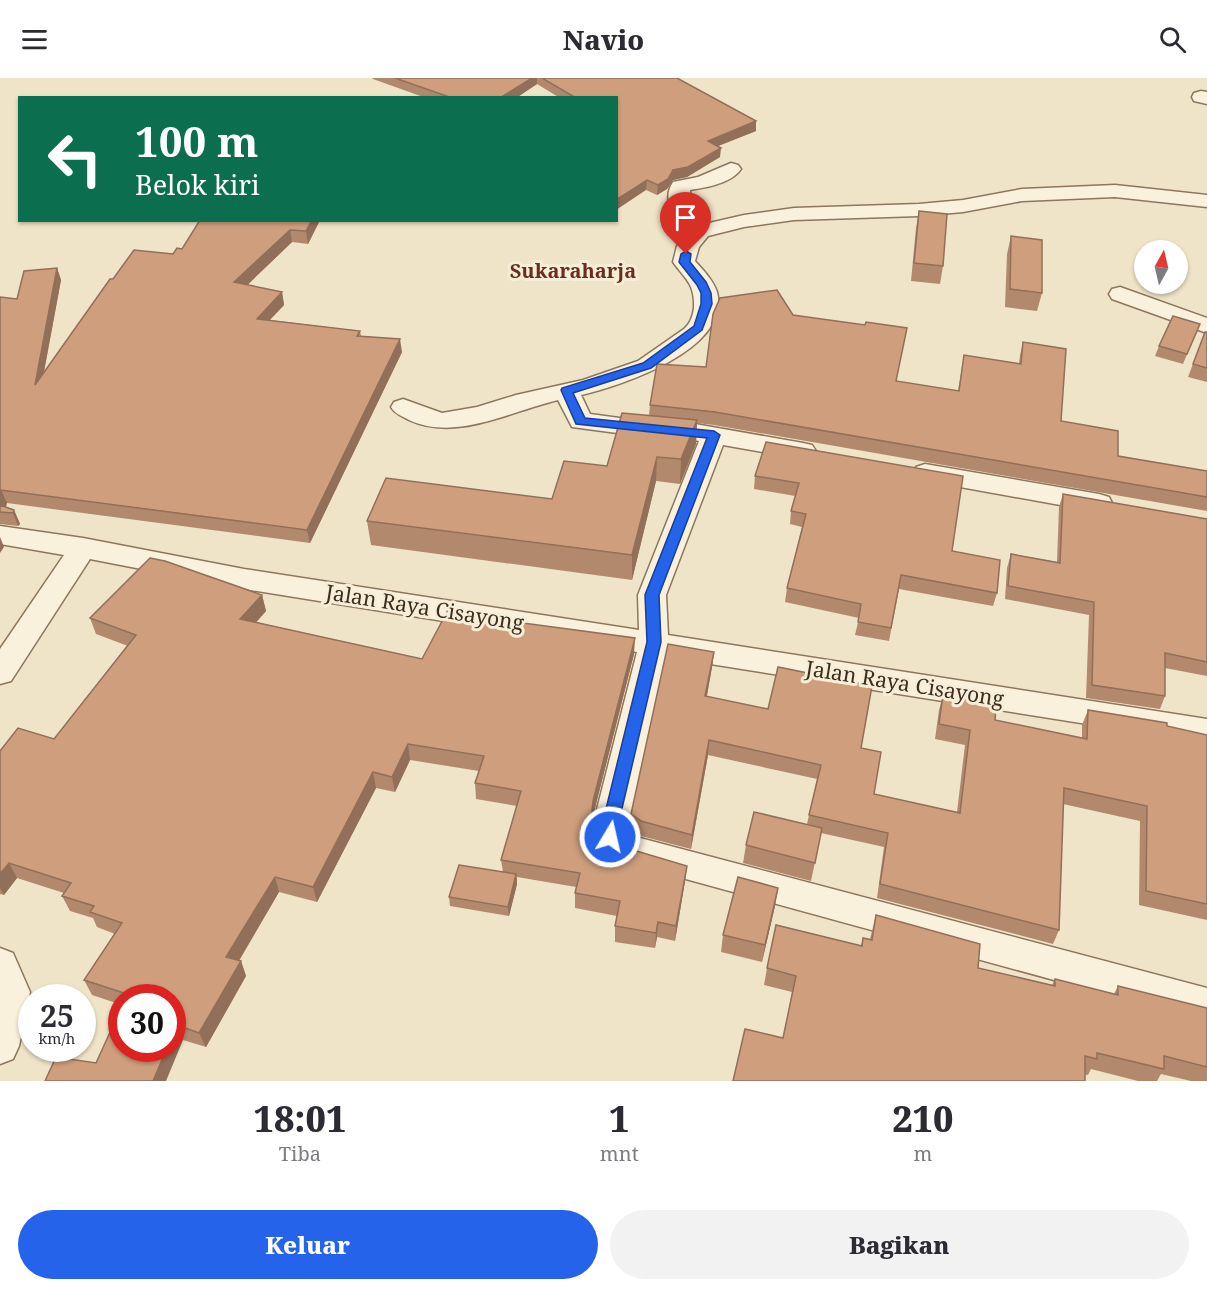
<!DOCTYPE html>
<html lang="id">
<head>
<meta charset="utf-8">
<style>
  body { margin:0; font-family:"Noto Serif",serif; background:#f2f2f3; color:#2b2b33; height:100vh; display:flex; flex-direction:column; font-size:22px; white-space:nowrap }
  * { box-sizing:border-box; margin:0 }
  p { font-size:20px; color:#7c7c81 }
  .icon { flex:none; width:33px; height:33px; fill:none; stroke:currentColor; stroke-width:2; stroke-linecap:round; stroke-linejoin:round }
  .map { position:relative; height:1003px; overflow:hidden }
  .sheet { display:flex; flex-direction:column; background:#fff; flex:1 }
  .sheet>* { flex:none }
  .banner { position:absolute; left:18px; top:18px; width:600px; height:126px; border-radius:0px; box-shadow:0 2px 4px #0004; background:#0b6e4f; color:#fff; overflow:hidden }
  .needle { width:39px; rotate:8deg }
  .buttons { position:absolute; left:1134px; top:162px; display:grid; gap:12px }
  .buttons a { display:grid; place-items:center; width:54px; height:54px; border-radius:50%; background:#fff; box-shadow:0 2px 4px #0004; font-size:30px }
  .speed { position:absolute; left:18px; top:906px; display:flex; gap:12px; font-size:30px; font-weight:700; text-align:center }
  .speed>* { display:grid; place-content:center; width:78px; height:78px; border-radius:50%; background:#fff; box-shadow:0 2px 4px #0004; line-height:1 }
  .speed small { font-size:15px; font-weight:400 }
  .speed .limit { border:9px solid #d22; background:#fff; color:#111 }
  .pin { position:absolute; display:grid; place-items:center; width:51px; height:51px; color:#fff; margin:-62px -26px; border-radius:50% 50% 50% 0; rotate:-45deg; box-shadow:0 0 6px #0007 }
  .pin .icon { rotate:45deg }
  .me { position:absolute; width:66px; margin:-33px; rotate:9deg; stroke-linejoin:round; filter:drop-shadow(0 0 4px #0008) }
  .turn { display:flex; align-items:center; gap:21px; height:126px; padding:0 18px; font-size:27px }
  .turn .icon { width:78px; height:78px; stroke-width:2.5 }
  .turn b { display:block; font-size:42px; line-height:51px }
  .eta { display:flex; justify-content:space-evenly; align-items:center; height:102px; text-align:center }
  .eta b { font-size:36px; font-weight:800; line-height:42px }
  .primary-button { display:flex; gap:12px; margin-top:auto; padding:12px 18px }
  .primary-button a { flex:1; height:69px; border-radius:36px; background:#2563eb; color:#fff; font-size:24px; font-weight:800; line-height:69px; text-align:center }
  .primary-button a+a { background:#f2f2f3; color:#2b2b33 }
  header { display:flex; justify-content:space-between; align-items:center; height:78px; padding:0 18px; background:#fff; font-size:27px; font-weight:800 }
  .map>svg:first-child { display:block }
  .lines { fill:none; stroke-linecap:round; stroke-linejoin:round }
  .street-casing { stroke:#8d765c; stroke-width:3 }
  .street { fill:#faf1dc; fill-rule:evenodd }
  .wall { fill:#b2896c }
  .shaded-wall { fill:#916f58 }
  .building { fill:#cf9f7d; stroke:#916f58; stroke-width:1.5 }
  .route { fill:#2563eb; stroke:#184099; stroke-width:1.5 }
  .labels { text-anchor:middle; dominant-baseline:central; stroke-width:6; stroke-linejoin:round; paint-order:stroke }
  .far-quarter-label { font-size:20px; font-weight:bold; fill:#6b2e1e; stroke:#f7eed8 }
  .street-label { font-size:21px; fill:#3d2e20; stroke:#f7eed8 }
</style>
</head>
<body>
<header><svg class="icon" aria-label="menu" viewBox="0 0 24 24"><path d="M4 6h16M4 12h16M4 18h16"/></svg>Navio<svg class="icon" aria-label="search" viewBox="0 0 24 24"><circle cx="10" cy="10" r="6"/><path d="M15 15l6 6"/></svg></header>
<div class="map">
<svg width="1207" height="1003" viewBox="0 0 1207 1003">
  <rect width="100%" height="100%" fill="#f0e4c8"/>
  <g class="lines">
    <defs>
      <path id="street" d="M1201 13 1207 14V26L1194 23 1192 19 1194 15Z
        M731 85 738 87 741 91C732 105 705 110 690 112L692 134 705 146 744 137 794 130 919 126 963 122 1022 111 1115 107 1207 117V129L1115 119 1022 123 963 134 919 138 794 142 744 149 708 158 699 169 695 183C703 192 713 202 717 214 732 271 621 308 581 317L590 336 664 346 668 352 664 358 655 360 572 349 558 322C511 333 456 364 409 342 402 338 395 336 391 329L394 324 403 321 442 335 477 329 516 317 583 302 638 283 684 251C690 246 693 238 694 230 695 206 686 202 673 184L677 168 689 154C674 142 661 122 673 104L698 99Z
        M1120 209 1207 240V255L1112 221 1109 216 1112 211Z
        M695 346 803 365 812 367 816 373 812 379 803 381 723 367 666 517 668 557 1207 641V665L666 579 628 752 640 760 1207 910V944L631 786C619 782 595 774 593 759 592 753 595 745 595 739L637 574 244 511 90 481 11 603 0 606V571L64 477 0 466V448L83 460 244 491 639 552 638 517 699 363 686 360 682 354 686 348Z
        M925 386 1099 416 1109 419 1112 425 1109 431 1099 434 916 401 912 395 916 389Z
        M0 870 13 875 30 914 19 968 13 981 0 986Z"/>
    </defs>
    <use href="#street" class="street-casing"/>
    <use href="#street" class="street"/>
  </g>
  <path class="wall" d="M372 0H677L756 53 718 68 720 79 687 99 673 102 667 111 657 117 646 112 616 20H560L537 6 516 20H426L373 1Z
    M919 133 943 188 940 206 911 203 916 150Z
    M320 142 308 166 292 164 247 207 282 214 284 227 270 242 360 253 361 258 402 274 310 465 7 425 6 429 14 432 20 446 18 448 0 446V219L17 221 57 190 61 202 44 294 113 201 182 171Z
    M1011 158 1042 215 1037 233 1005 229 1007 176Z
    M793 237 896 303 958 313 964 277 1019 286 1020 277 1023 264 1061 343 1118 378 1207 393V433L714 347 697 345 696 366 680 406 656 403 632 502 371 467 367 443 552 421 607 388 649 337 650 327 706 289Z
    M1200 246 1183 286 1155 278 1159 268Z
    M1205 254H1207V304L1188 299Z
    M766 364 952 473 997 515 993 528 899 511 889 563 855 557 859 540 785 524 787 510 802 449 790 446 791 433 795 418 754 411 755 398Z
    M1063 416 1207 441V598L1165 590V618L1160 631 1086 620 1089 537 1005 521 1007 490 1011 476 1057 484 1059 429Z
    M262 517 266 533 256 544 422 581 481 540 634 576 593 738 592 747 597 755 613 766 687 788 685 803 675 863 657 859 655 870 615 864V848L617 838 575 830V815L576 809 517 799V806L509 838 450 828 449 819 503 794 501 782 517 728 476 721 475 705 479 693 410 682 395 714 376 710 317 824 279 814 239 883H241L246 898 206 969 183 962 96 985 172 920H122V927L92 917 84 902 115 856 97 849 93 840 70 833 62 818 64 815 17 800 4 817 0 816V673L54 661 128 568 96 556 90 540Z
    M714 574 712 589 707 618 861 670 874 716 957 734 965 667 935 661 939 632 943 617 995 642 1082 660V647L1088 632 1207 657V842L1139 827 1140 743 1063 726 1059 852 1053 866 877 820 884 769 821 755 811 803 743 785 746 767 807 746 817 701 708 677 691 771 641 758 631 751V736Z
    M775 828 762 884 721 874 723 857Z
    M876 837 978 890 1052 907 1055 901 1114 916 1118 908 1207 930V1003H1191L1161 996 1157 1003H1138L1091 991 1088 997 783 960 792 914 764 907 767 890 861 867 863 860 870 861Z"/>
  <path class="shaded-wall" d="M532 0H537V6L516 20H500Z
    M756 43V53L708 72V63Z
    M721 70 720 79 687 99 673 102 667 111 657 117 658 107 673 92Z
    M647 102 646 112 616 132V122Z
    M312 142H320L308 166 306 153Z
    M290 152 292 164 237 217 234 204Z
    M57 190 61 202 39 320 35 307Z
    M282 214 284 227 259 253 257 241Z
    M400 261 402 274 310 465 307 452Z
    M697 342 696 366 680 406 681 381Z
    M657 379 656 403 632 502V477Z
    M1 412 7 425 4 434 0 432V417Z
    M14 432 20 446 18 448 13 435Z
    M0 459 4 469 0 475Z
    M262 517 266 533 245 557 240 541Z
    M635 560 634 576 593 738 591 760V744L593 723Z
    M714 574 712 589 704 633 705 618Z
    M709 662 708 677 691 771 692 757Z
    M408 666 410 682 395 714 392 699Z
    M373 694 376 710 317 824 313 809Z
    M9 785 17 800 4 817 0 810V796Z
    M687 788 685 803 675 863 676 848Z
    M516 796 517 806 509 838 508 829Z
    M275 799 279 814 232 894 226 879Z
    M778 810 775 828 762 884 765 867Z
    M658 844 657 859 655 870 656 855Z
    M241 883 246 898 206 969 199 955Z
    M177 947 183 962 166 1003H153L167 970H172V957Z"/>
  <path class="building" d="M395 0H532L500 20H452Z
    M542 0H677L756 43 708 63 721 70 688 89 673 92 668 101 658 107 647 102 616 122V20H576Z
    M919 133 947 136 943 188 914 185Z
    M200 142H312L306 153 290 152 234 204 282 214 257 241 360 253 357 258 400 261 307 452 1 412 0 417V219L17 221 24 193 57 190 35 307 110 201H113L134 172 173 176 177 170 182 171Z
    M1011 158 1042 162V215L1010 211Z
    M777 212 793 237 865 247 866 244 907 250 896 303 959 313 964 277 1021 286 1023 264 1066 271 1061 343 1118 353V378L1207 393V419L715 334 650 327 657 286 706 289 713 236 720 220Z
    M1173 238 1200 246 1187 276 1159 268Z
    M1205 254H1207V290L1193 286Z
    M622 335 697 342 681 381 657 379 632 477 367 443 386 400 552 421 564 383 607 388Z
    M766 364 963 398 952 473 1000 482 997 515 901 497 891 550 858 544 861 526 787 510 806 436 791 433 799 405 755 398Z
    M1063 416 1207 441V584L1165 575V618L1092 607 1094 524 1008 508 1011 476 1060 485Z
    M0 427 14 432 13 435 0 434Z
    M150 480 165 483 262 517 240 541 422 581 449 530 481 535 479 539 635 560 593 723 591 744 597 755 613 766 687 788 676 848 658 844 656 855 615 848 620 823 575 815 580 795 501 782 521 713 475 705 484 678 408 666 392 699 373 694 313 809 275 799 226 879 241 883 199 955 177 947 172 957V920H125L127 916 84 902 122 845 90 834 94 828 62 818 71 805 9 785 0 796V673L18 650 54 661 136 557 90 540Z
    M668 566 714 574 705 618 768 631 778 589 872 608 861 670 881 674 874 716 960 735 970 652 939 646 943 617 996 628 995 642 1087 661 1088 632 1167 645V648L1207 657V826L1146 813 1147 728 1064 710 1059 852 880 806 888 755 809 737 821 687 709 662 692 757 641 743 631 736Z
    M754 734 822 750 815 785 746 767Z
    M459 787 516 796 508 829 449 819Z
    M738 799 778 810 765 867 723 857Z
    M876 837 980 866 978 890 1055 908V901L1118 917V908L1207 930V989L1164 978V991L1097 975V981L1085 978V1003H733L745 951 783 960 796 898 767 890 776 847 862 868 863 860 872 862Z
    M122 928V970H167L153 1003H45L56 979 96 985Z"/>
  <path class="route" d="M686 173 691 176 690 184 706 204 711 215 712 226 702 252 651 290 573 315 585 340 714 353 720 357 659 517 661 564 620 739 615 764 610 765 604 764 601 759 604 739 647 564 645 517 707 360 576 346 561 312 562 310 643 285 694 248 701 226V215L697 207 679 184 681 176Z"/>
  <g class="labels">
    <g class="far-quarter-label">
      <text x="573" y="192">Sukaraharja</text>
    </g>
    <g class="street-label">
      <text transform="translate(425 529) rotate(9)">Jalan Raya Cisayong</text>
      <text transform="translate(905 605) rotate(9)">Jalan Raya Cisayong</text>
    </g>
  </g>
</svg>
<div class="buttons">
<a><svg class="needle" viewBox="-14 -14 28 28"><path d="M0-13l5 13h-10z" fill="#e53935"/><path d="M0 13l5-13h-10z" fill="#7c7c81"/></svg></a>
</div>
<div class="speed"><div>25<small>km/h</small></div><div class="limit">30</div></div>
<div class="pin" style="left:686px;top:176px;background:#d93025"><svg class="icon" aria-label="arrive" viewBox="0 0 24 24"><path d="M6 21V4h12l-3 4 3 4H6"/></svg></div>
<svg class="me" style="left:610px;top:759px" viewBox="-20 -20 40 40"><circle r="17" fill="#2563eb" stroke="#fff" stroke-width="3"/><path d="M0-11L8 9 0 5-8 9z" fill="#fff"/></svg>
<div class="banner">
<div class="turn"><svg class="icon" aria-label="left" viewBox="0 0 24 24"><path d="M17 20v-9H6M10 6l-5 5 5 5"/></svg><div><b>100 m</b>Belok kiri</div></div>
</div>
</div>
<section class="sheet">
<div class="eta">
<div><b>18:01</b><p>Tiba</p></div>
<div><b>1</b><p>mnt</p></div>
<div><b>210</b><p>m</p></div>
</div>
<div class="primary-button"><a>Keluar</a><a>Bagikan</a></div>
</section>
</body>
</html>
